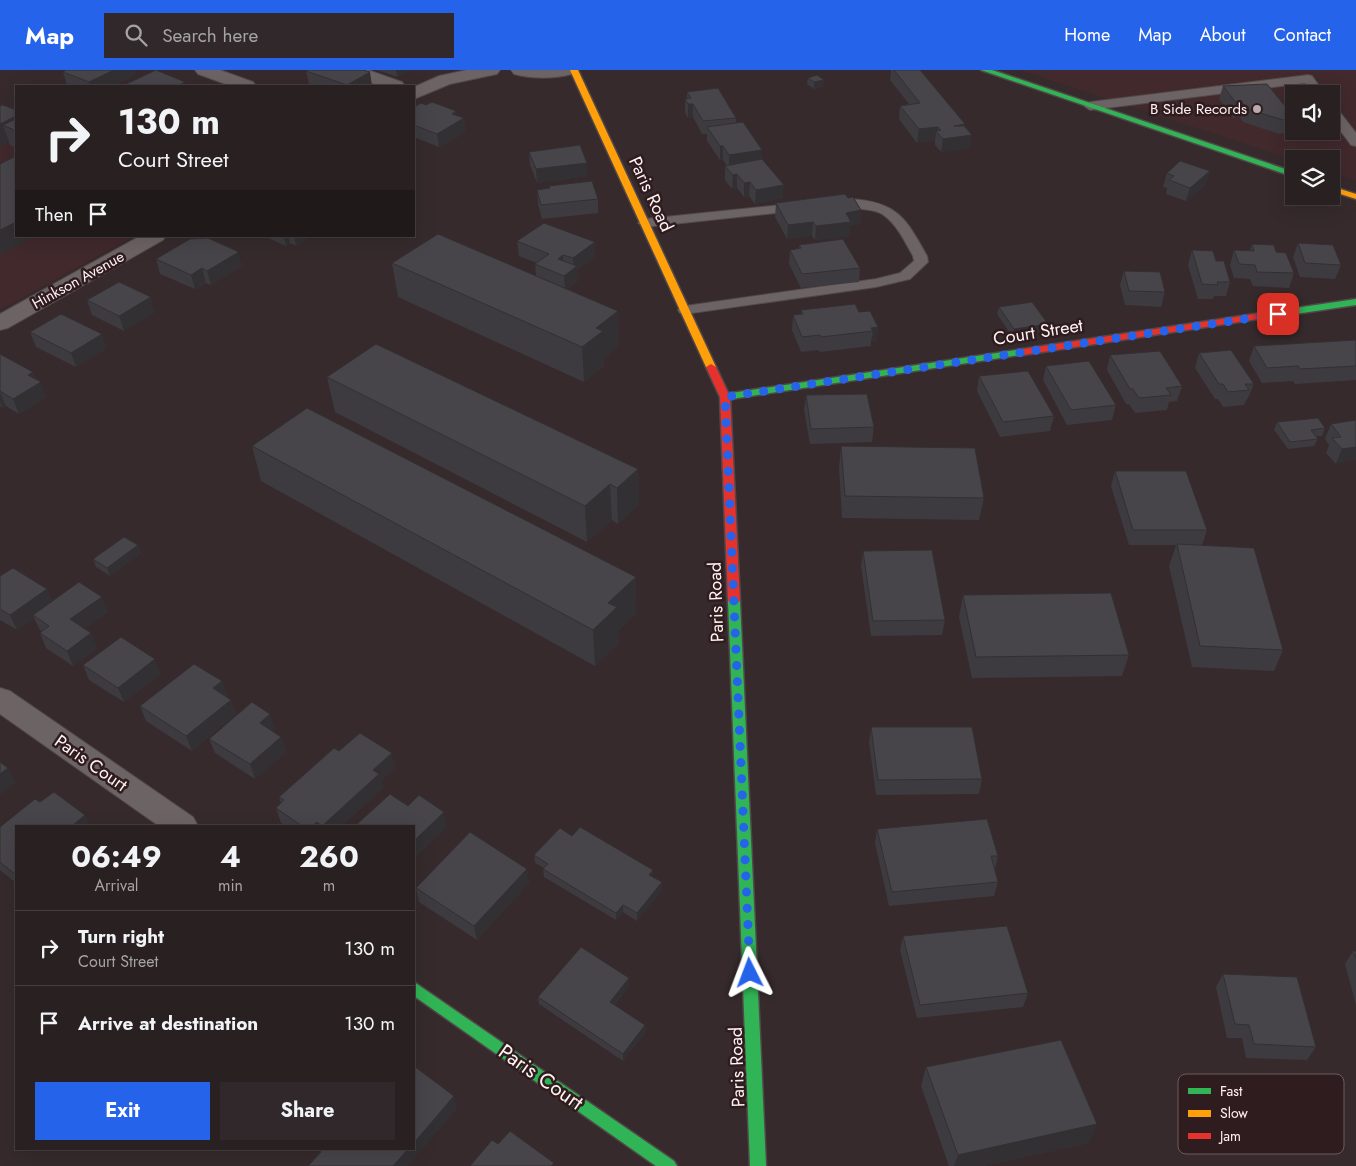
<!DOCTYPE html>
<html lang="en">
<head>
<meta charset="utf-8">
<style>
  body { margin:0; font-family:Jost,sans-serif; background:#30282a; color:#f1f3f6; height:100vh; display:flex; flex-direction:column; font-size:19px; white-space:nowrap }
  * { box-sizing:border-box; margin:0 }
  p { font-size:16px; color:#a5a3a5 }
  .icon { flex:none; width:28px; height:28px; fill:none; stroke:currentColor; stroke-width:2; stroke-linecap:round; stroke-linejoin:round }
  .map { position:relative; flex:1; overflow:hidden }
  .side { position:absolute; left:15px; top:755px; width:400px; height:325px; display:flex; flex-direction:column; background:#282021; border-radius:0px; box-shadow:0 5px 20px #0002,0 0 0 1px #443e3f }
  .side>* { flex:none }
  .guide { position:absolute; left:15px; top:15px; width:400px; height:152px; border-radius:0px; box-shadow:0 5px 20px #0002,0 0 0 1px #443e3f; background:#282021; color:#f1f3f6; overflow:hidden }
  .fabs { position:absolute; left:1285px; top:15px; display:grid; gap:10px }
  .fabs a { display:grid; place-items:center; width:55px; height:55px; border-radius:0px; background:#282021; box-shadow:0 5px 20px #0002,0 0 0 1px #443e3f; font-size:25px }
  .pin { position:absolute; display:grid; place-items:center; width:42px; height:42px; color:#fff; margin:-21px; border-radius:10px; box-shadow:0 2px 8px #0006 }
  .me { position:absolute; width:55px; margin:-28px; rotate:357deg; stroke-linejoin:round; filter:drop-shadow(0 0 4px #0008) }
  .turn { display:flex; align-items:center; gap:18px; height:105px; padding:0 20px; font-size:22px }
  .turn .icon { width:65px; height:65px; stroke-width:2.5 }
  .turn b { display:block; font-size:35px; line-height:42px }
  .then { display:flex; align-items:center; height:48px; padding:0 20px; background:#0003; gap:10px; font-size:19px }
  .eta { display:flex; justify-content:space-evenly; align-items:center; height:85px; text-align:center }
  .eta b { font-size:30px; font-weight:700; line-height:35px }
  .button { display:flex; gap:10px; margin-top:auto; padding:10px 20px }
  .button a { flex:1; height:58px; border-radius:0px; background:#2563eb; color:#fff; font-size:20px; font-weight:700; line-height:58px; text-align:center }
  .button a+a { background:#30282a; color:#f1f3f6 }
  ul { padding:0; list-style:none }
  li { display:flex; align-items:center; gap:15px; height:75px; padding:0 20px; border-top:1px solid #443e3f }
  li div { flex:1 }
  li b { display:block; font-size:19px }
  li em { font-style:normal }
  header { display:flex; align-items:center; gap:30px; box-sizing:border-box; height:70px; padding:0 25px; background:#2563eb; color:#fff }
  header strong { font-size:24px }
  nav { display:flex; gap:28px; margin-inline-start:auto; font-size:18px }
  .search { width:350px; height:45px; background:#30282a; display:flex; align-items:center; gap:12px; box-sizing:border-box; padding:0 18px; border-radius:0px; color:#a5a3a5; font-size:19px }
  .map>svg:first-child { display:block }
  .built { fill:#41292c; fill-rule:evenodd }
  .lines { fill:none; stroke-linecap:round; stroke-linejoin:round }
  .lane-casing { stroke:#524849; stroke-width:2 }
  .street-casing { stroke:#524849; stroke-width:2 }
  .fast-casing { stroke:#524849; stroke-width:3 }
  .slow-casing { stroke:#524849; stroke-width:3 }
  .jam-casing { stroke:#524849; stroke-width:3 }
  .lane { fill:#6c6364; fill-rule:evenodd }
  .street { fill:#6c6364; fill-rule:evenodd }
  .fast { fill:#30b455; fill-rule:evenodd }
  .slow { fill:#ff9f0a; fill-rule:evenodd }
  .jam { fill:#e5322d; fill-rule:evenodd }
  .wall { fill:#3d3b3f }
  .shaded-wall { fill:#323033 }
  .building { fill:#474549; stroke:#323033 }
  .route { stroke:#2563eb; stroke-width:9; stroke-dasharray:0 16.2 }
  .poi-dot { fill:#b9abad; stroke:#2f1c1f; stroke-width:2 }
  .labels { text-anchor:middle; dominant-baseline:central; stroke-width:5; stroke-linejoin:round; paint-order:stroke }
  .far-poi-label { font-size:15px; fill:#fff1f2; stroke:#2f1c1f; text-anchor:end }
  .far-street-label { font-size:15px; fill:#fff1f2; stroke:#2f1c1f }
  .street-label { font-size:18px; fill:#fff1f2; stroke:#2f1c1f }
  .near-street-label { font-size:21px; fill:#fff1f2; stroke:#2f1c1f }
  .key { fill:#2f1c1f; stroke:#6d5c5e; stroke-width:1 }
  .key-label { font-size:14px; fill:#fff1f2 }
</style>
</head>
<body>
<header>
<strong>Map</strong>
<div class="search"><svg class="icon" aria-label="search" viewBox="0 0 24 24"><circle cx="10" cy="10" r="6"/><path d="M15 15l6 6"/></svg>Search here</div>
<nav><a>Home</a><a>Map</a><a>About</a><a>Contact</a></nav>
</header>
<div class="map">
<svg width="1356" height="1096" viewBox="0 0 1356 1096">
  <rect width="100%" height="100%" fill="#362a2c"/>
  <path class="built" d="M1019 0H1356V111L1331 102V89L1294 90ZM1294 24H1331V61H1294Z
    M0 33 16 40V166H134L0 240Z"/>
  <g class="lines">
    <defs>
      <path id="lane" d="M1308 5 1312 6 1325 24H1313L1305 13 1090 40 1084 36 1090 32Z
        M1331 35 1335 36 1356 63V76L1351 75 1331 48Z
        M851 129C897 132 906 148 927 186L928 192 910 209 876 217 685 244 680 243 678 240 680 237 685 236 876 209 900 203 914 191 913 186C905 172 897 154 882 144 867 135 832 142 825 134L832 130Z
        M800 133 805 134 807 137 805 140 645 157 638 153 645 149Z"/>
      <path id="street" d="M195 0H220L253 12 256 16H231L198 4Z
        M342 0H368L402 12 405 16H380L345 4Z
        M467 0H500L497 4 450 14 414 29V17L439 6Z
        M511 0H575L572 4C553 9 533 9 514 4Z
        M140 166H166L163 170 8 258 0 260V244Z
        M0 618 10 621 193 747 198 756H159L0 644Z"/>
      <path id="fast" d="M981 0H992L1294 102V107Z
        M1356 229V235L1268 248 1264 245 1268 242Z
        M1023 279 1028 282 1026 284 725 330 720 327 725 324Z
        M734 527 740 531 766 1096H750L728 531Z
        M414 912 674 1091 677 1096H656L414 926Z"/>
      <path id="slow" d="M570 0H578L716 297 714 299 711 300 706 297Z
        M1331 116 1356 124V129L1331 121Z"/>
      <path id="jam" d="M1268 242 1272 245 1271 247 1023 285 1018 282 1023 279Z
        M711 294 716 297 730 327 740 531 734 535 728 531 720 327 706 297Z"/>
    </defs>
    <use href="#lane" class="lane-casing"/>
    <use href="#street" class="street-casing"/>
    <use href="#fast" class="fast-casing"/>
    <use href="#slow" class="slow-casing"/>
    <use href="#jam" class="jam-casing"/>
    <use href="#lane" class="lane"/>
    <use href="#street" class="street"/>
    <use href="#fast" class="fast"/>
    <use href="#slow" class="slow"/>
    <use href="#jam" class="jam"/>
  </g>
  <path class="wall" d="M66 0H135L136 2H135V5L112 16H70L67 15 63 2Z
    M377 0H409L397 7Z
    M891 0H920L972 65 970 78 941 82 935 75V70L917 73 899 49 900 36 909 34 890 10Z
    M306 1 372 16H315L309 14Z
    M808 8 824 10 823 16 814 19 807 14Z
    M1223 16 1294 47V53L1291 62 1279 64 1243 52 1240 47 1233 48 1219 29Z
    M687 22 736 48V53L762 89 783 128 755 134 749 126 744 127 737 118 732 119 725 110V96H727L723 90H720L707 71V64H702L693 47 688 48 685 43V29H687Z
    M426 35 456 41V45L466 62 439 77 414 67V37Z
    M0 36 16 40V78L10 75 9 72 0 77Z
    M529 82 588 106 537 113 530 95Z
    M1167 103 1206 115 1186 131 1166 124 1167 118 1163 117Z
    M549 116 598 129V143L542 149 538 134 537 120 549 118Z
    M848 128 861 140 860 154 850 156 849 166 815 170 812 166 787 169 775 147 776 133Z
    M264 166H311L296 176 290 173 286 176Z
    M517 171 595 187 577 200 578 211 567 219 618 241 619 276 604 288V296L584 312 398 227 392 193 536 206 535 194 537 193 519 186Z
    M1298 173 1341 195 1335 209 1300 207 1293 187Z
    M1252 174 1276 182 1294 203 1289 218 1253 216 1250 209 1234 208 1230 195 1234 180 1250 181Z
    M799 175 860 198 859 212 801 218 789 194 790 180 799 178Z
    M1192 180 1216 191 1230 212 1226 226H1214L1213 229H1198L1188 195Z
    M156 189 242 196 211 215 206 213 195 219 160 204Z
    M1124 201 1165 222 1161 237 1125 235 1120 215Z
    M87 230 155 242 124 261 92 245Z
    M999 237 1046 261 1012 266 997 244Z
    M801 240 859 242 878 257 876 272H871V276L820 282 818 280 801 282 792 260 793 245 801 244Z
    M30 262 107 278 76 297 36 277Z
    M1356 270V310L1295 314 1293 311 1262 313 1249 291 1254 276Z
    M1199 283 1254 314 1248 328 1247 329 1244 335 1223 337 1218 329H1215L1195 298Z
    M0 284 33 302 35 309 47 327 19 344 6 336 2 338 0 336Z
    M1110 285 1182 316 1177 331 1169 332 1167 340 1135 343 1129 334H1126L1107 300Z
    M1046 296 1116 335 1112 350 1067 355 1043 310Z
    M979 306 1054 346 1050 361 1000 367 977 321Z
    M327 307 638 399 639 435 618 454 612 450 587 472 335 342Z
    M806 325 874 357 872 372 810 374 804 340Z
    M1356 350 1336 394 1326 383 1329 375 1325 369 1331 354Z
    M1277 352 1325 358 1322 366H1316L1318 369 1314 376 1288 379 1274 360Z
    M252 376 637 543 618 561 619 573 595 596 261 411Z
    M841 376 984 428 979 450 842 448 839 398Z
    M1115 401 1207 460 1202 475 1283 580 1274 601 1192 597 1169 496 1176 475H1129L1111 416Z
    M138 475 141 483 110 506 96 497 93 489Z
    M863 481 945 550 942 565 871 566 861 496Z
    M0 506 47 519 52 531 108 542 84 559 91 563 97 578 73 596 46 578 40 563 42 561 40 560 34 548 17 560 0 550Z
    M963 525 1129 585 1122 606 972 608 959 547Z
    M83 595 161 604 124 632 89 610Z
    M222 611 227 626V627L231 630 236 644 192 681 146 651 140 636Z
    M871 657 982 709 979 724 876 725 869 672Z
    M275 659 272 661 281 667 286 682 255 709 215 683 209 669Z
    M339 681 395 698 381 710 383 718 342 756H286L281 753 276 738 281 733 279 727Z
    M40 732 16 756V813L0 800V757Z
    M877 759 998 786 995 799 998 812 994 826 889 836 875 773Z
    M572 766 653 800V807L662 812V820L637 851 623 842 616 850 544 807 543 799 544 798 535 793 534 785Z
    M527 799 529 813 477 870 419 832 416 818Z
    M903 866 1028 923 1023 937 917 948 900 880Z
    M1353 881H1356V935L1345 894Z
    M1223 904 1316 977 1307 990 1246 988 1242 968H1227L1216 917Z
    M629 908V916L614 935 645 955 646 962 623 991 539 934 538 927Z
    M926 997 1089 1073 983 1096H949L921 1016Z"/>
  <path class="shaded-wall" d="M114 0H135L136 2H135V5L112 16H90L89 12Z
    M396 0H409L397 7Z
    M370 2 372 16H347V15Z
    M824 10 823 16 814 19V12Z
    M185 12 186 16H177Z
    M688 34H693V47L688 48Z
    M456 41 457 52 464 48 466 62 439 77 437 64 452 44Z
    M16 46V61L3 55 9 72 0 77V54Z
    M965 54 963 66 972 65 970 78 941 82 943 69 954 56Z
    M938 57V62L936 61 935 70 917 73 919 59Z
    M720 76H723V90H720Z
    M762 80V93L729 99V85Z
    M587 93 588 106 537 113 536 99Z
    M1210 101 1206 115 1186 131 1190 118Z
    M737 104V118L732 119 733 105Z
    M750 112 749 126 744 127V113Z
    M784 115 783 128 755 134 756 120Z
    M861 140 860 154 850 156 849 166 815 170 816 156 846 143Z
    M16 152V166H35L0 185V160Z
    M813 152 812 166 787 169 788 155Z
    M284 166H289L290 173 286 176Z
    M294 166H311L296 176Z
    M595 172V187L577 200 578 211 565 220 564 206 574 199 573 188Z
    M239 182 242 196 211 215 207 201Z
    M563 185 564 199 558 189Z
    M202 198 206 213 195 219 191 205Z
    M151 227 155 242 124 261 119 246Z
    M618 241 619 276 604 288V296L584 312 582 277 596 258Z
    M1048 254 1046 261 1012 266 1014 259Z
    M878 257 876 272H871L873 261 871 258Z
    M102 264 107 278 76 297 71 283Z
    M33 302 37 314 41 312 47 327 19 344 13 329 28 305Z
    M0 322 6 336 2 338 0 332Z
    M1356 377V390L1336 394 1342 379Z
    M638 399 639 435 618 454 617 418Z
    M610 414 612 450 587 472 585 436Z
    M138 475 141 483 110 506 107 498Z
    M636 507 637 543 618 561 619 573 595 596 593 560 608 533Z
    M47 519 53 534 33 545 34 548 17 560 10 545Z
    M102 527 108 542 77 564 70 549Z
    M91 563 97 578 73 596 67 581Z
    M155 589 161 604 124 632 118 618Z
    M222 611 227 626 218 633 213 618Z
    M231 630 236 644 192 681 186 666Z
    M270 644 275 659 264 668 260 653Z
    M281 667 286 682 255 709 250 694Z
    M392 683 395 698 381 710 383 718 342 756H323L373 700Z
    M8 698 16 713 0 725V704Z
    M444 742 447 757 414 789V771Z
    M85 745 90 756H73V755Z
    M317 752 318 756H312Z
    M527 799 529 813 477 870 474 856Z
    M653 800V807L649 805Z
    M662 812V820L637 851V843Z
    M623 835V842L616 850V843Z
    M629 908V916L610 939V932Z
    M645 955 646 962 623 991V984Z
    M454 1026 457 1039 408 1096H393L408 1079H414V1073Z
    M1097 1054 1089 1073 983 1096H954L958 1085Z"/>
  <path class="building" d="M66 0H114L89 12 63 2Z
    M156 0 185 12 177 16H126L124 15Z
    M308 0H363L370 2 347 15 306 1Z
    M894 0H920L965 54 954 56H964L972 65 943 69 936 61 941 60 938 57 919 59 900 36 920 33Z
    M817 5 824 10 814 12 808 8Z
    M1267 14 1294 47V49L1283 50 1247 39 1244 34H1237L1223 16Z
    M718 18 736 48 703 51 693 34H688L685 29 691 28 687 22Z
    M432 32 456 41 452 44 464 48 437 64 414 55V37L421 33 426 35Z
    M3 35 16 40V46L0 54V36Z
    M16 49V61L3 55Z
    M743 52 762 80 729 85 723 76H720L707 57Z
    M580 75 587 93 536 99 529 82Z
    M14 87 16 89V152L0 160V94Z
    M762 89 784 115 756 120 750 112 744 113 737 104 733 105 725 96Z
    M1180 91 1210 101 1190 118 1169 110 1174 106 1167 103Z
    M592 111 598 129 541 135 537 120 550 118 549 116Z
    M845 124 848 128 853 127 861 140 846 143 851 152 816 156 813 152 788 155 776 133Z
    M544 153 595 172 573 188 563 185 558 189 577 196 564 206 535 194 549 184 517 171Z
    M438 164 618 241 596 258 603 261 582 277 392 193Z
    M208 168 239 182 207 201 202 198 191 205 156 189 190 169Z
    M843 169 860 198 802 204 790 180 801 178 799 175Z
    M1298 173 1333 175 1341 195 1305 193Z
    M1252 174 1274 175 1276 182 1286 183 1294 203 1257 202 1255 195 1239 194 1234 180 1254 181Z
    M1192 180 1213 181 1216 191H1224L1230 212H1217L1218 215 1202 214Z
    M1124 201 1160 202 1165 222 1129 221Z
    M119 212 151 227 119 246 87 230Z
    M1032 232 1048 254 1014 259 999 237Z
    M855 234 859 242 870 241 878 257 871 258 873 261 821 267 820 265 802 267 793 245 803 244 801 240Z
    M61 244 102 264 71 283 30 262Z
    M1356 270V296L1300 299 1298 296 1267 298 1254 276Z
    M376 274 638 399 617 418 610 414 585 436 327 307Z
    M1231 280 1254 314H1245L1249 320 1228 322 1223 314H1219L1199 283Z
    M1160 281 1182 316 1166 318 1171 325 1139 328 1133 319H1130L1110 285Z
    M0 284 33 302 28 305 41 312 13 329 0 321Z
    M1089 291 1116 335 1071 340 1046 296Z
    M1028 301 1054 346 1003 352 979 306Z
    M867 324 874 357 811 359 806 325Z
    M307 338 636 507 608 533 617 537 593 560 252 376Z
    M1318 348 1325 358 1311 360 1318 369 1290 372 1277 352Z
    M1356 350V377L1342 379 1332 368 1341 367 1331 354Z
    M841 376 975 378 984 428 845 426Z
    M1115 401H1186L1207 460H1133Z
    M124 467 138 475 107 498 93 489Z
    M1177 474 1254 478 1283 580 1200 576Z
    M932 480 945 550 873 551 863 481Z
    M13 498 47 519 10 545 0 539V506Z
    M79 512 102 527 70 549 91 563 67 581 40 563 49 556 33 545Z
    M1111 523 1129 585 976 587 963 525Z
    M121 567 155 589 118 618 83 595Z
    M194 594 222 611 213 618 231 630 186 666 140 636Z
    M252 632 270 644 260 653 281 667 250 694 209 669Z
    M871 657H972L982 709 878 710Z
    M360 663 392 683 373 700 379 704 322 756 317 752 312 756H302L276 738 284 730 279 727 334 678 339 681Z
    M0 692 8 698 0 704Z
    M54 722 85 745 73 755 74 756H16V805L0 792V757L35 729 40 732Z
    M390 724 408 736 419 725 444 742 414 771V756H355Z
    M987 749 998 786H991L998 812 892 822 877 759Z
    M580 757 653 800 649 805 662 812 637 843 623 835 616 843 543 799 548 794 534 785 560 758 572 766Z
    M470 762 527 799 474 856 416 818Z
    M1007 856 1028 923 920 935 903 866Z
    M581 877 629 908 610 932 645 955 623 984 538 927Z
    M1353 881H1356V889Z
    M1223 904 1297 907 1316 977 1254 974 1249 955 1235 954Z
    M1061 970 1097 1054 958 1085 926 997Z
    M414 996 454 1026 414 1073Z
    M510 1061 554 1093 551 1096H470L492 1070 498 1074Z
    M317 1079H408L393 1096H308L321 1082Z"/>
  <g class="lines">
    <path class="route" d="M750 903 725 327 1278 244"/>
  </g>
  <circle class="poi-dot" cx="1257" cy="39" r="5"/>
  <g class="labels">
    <g class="far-poi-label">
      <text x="1247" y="39">B Side Records</text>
    </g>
    <g class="far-street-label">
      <text transform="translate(78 210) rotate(-29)">Hinkson Avenue</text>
    </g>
    <g class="street-label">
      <text transform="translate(651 124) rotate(65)">Paris Road</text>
      <text transform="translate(1038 262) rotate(-9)">Court Street</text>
      <text transform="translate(716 532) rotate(-92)">Paris Road</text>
      <text transform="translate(91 693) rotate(35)">Paris Court</text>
      <text transform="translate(737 997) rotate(-92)">Paris Road</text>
    </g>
    <g class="near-street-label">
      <text transform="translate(541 1007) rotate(35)">Paris Court</text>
    </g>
  </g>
  <rect x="1178" y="1004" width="166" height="80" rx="8" class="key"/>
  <rect x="1188" y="1018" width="23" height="6" fill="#30b455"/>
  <rect x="1188" y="1040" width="23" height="7" fill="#ff9f0a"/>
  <rect x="1188" y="1063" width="23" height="6" fill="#e5322d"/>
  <g class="key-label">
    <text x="1220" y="1026">Fast</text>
    <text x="1220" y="1048">Slow</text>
    <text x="1220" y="1071">Jam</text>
  </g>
</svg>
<div class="fabs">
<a><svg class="icon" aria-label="sound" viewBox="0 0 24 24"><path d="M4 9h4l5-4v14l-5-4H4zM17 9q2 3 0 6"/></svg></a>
<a><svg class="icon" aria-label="layers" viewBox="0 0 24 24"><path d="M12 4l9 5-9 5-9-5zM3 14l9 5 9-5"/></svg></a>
</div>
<div class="pin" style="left:1278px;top:244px;background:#d93025"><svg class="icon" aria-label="arrive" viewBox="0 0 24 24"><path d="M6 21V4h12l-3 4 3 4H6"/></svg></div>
<svg class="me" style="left:750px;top:903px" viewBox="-20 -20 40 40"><path d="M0-17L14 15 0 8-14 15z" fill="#2563eb" stroke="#fff" stroke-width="4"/></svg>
<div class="guide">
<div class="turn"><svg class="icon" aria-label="right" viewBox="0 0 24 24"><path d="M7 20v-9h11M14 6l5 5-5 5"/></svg><div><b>130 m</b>Court Street</div></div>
<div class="then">Then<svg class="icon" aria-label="arrive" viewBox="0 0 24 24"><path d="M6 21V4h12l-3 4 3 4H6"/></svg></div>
</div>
<section class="side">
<div class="eta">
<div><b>06:49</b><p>Arrival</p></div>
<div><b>4</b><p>min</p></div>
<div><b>260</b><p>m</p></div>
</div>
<ul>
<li><svg class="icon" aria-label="right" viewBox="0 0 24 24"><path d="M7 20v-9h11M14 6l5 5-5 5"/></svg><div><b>Turn right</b><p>Court Street</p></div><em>130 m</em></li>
<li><svg class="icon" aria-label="arrive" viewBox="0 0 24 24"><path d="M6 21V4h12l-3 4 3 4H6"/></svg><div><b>Arrive at destination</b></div><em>130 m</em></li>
</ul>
<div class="button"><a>Exit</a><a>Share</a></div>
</section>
</div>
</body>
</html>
